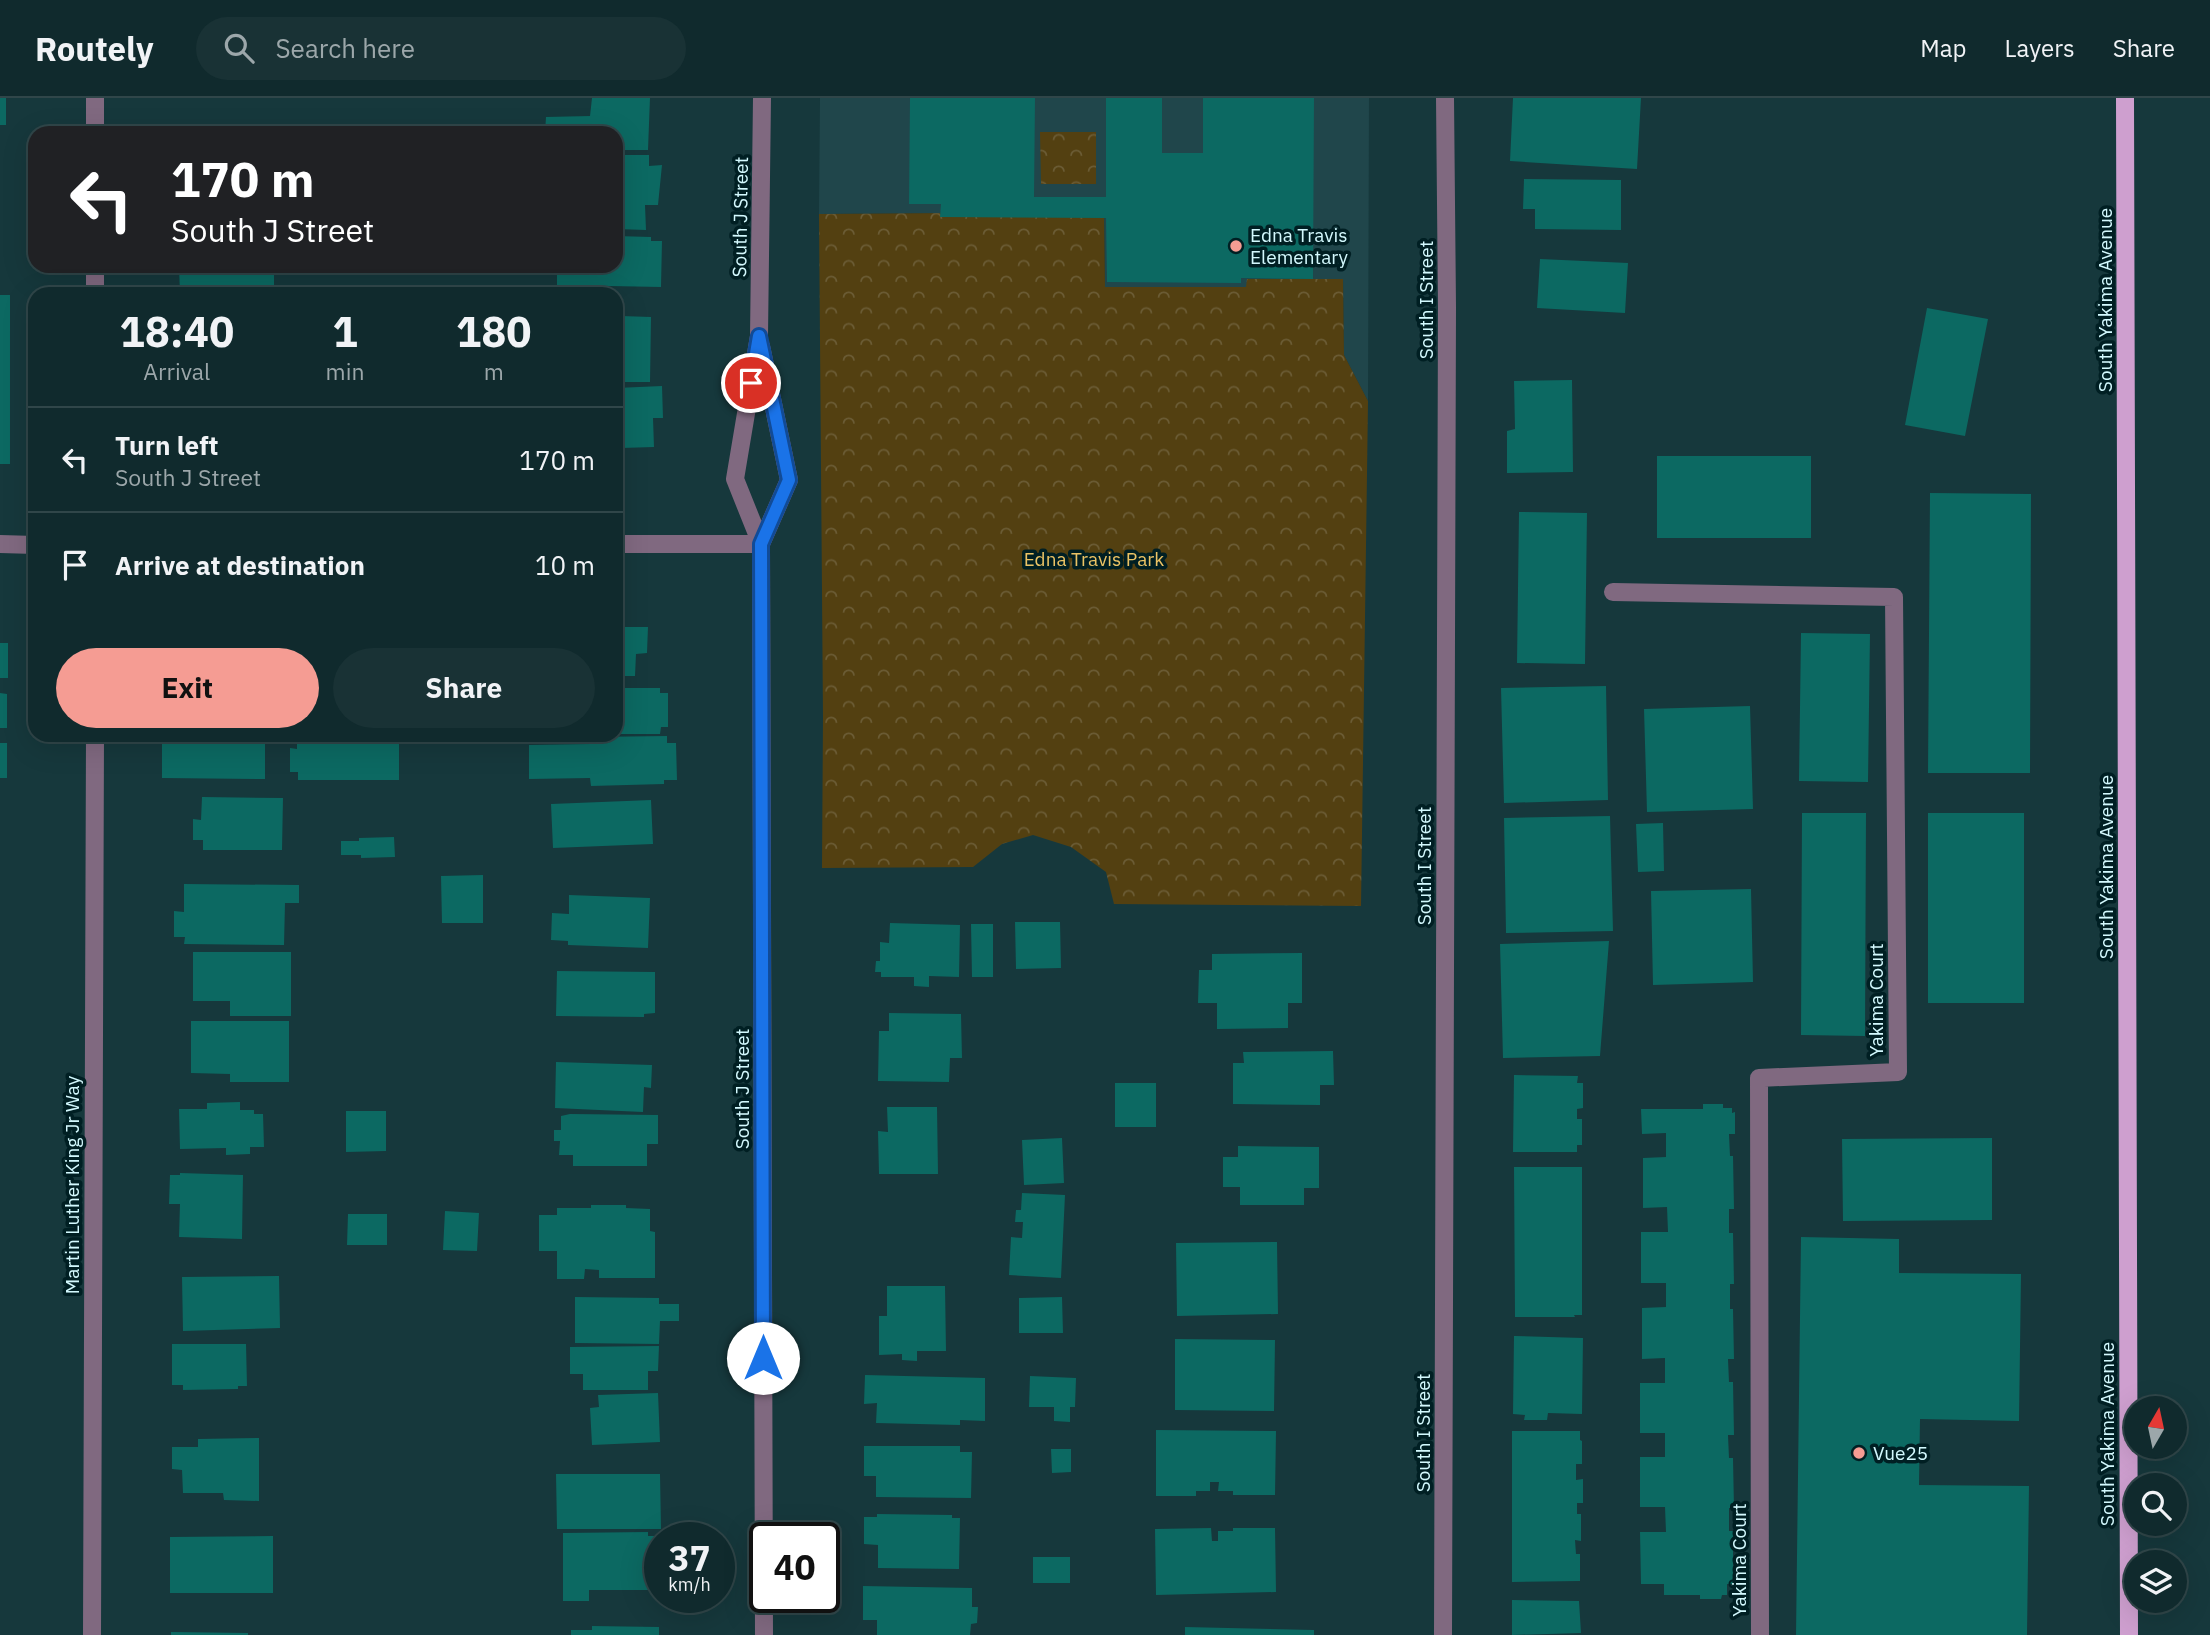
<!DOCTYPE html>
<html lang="en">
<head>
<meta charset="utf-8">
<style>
  body { margin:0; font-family:"IBM Plex Sans",sans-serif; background:#193235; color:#f1f3f6; height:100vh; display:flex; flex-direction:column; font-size:26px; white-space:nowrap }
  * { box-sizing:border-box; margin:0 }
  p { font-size:23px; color:#9ca7aa }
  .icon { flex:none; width:38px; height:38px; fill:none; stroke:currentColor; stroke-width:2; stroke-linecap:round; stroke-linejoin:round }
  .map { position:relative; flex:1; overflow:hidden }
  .side { position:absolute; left:28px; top:189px; width:595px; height:455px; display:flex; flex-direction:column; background:#102a2d; border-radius:21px; box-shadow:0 7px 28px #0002,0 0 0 2px #304649 }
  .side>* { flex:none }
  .banner { position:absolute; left:28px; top:28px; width:595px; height:147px; border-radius:21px; box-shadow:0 7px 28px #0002,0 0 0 2px #304649; background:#202124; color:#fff; overflow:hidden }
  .needle { width:46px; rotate:9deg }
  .tools { position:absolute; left:2124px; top:1298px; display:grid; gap:14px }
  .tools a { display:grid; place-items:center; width:63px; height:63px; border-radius:50%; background:#102a2d; box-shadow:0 7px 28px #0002,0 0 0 2px #304649; font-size:35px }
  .speed { position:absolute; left:644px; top:1424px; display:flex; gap:14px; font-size:35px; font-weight:700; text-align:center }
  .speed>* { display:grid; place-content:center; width:91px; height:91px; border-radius:50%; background:#102a2d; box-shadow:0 7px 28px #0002,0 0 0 2px #304649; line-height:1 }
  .speed small { font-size:18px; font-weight:400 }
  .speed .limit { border:4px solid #111; border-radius:10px; background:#fff; color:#111 }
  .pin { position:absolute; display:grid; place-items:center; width:60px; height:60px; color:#fff; margin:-30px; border:4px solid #fff; border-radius:50%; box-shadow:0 2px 7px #0007 }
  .me { position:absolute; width:77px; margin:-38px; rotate:0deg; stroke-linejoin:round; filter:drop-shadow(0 0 5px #0008) }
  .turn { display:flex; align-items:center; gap:24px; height:147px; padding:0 28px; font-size:32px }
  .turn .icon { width:91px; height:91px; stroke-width:2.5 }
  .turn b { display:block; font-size:49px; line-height:60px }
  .eta { display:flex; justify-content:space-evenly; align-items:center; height:119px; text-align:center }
  .eta b { font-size:42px; font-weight:700; line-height:49px }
  .cta { display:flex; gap:14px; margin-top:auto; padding:14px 28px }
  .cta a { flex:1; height:80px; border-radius:42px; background:#f59c93; color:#111; font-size:28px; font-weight:700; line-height:80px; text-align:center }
  .cta a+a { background:#193235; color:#f1f3f6 }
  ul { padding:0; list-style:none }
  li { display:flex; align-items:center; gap:21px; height:105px; padding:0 28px; border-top:2px solid #304649 }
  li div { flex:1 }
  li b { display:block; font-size:26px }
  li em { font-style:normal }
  header { display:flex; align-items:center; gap:42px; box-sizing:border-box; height:98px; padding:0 35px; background:#102a2d; border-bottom:2px solid #304649 }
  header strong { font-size:33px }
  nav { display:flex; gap:38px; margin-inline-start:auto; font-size:24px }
  .search { width:490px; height:63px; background:#193235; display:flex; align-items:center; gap:18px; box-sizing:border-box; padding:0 24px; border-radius:38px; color:#9ca7aa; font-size:26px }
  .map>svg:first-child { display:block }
  .built { fill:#20464b }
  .park { fill:url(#park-crowns) }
  .building { fill:#0c6962 }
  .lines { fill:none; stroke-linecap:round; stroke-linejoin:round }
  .minor { stroke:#806980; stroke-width:18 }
  .major { stroke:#ce9fcf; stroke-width:18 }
  .route-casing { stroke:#114b97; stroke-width:18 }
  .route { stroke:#1a73e8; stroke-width:12 }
  .poi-dot { fill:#f59c93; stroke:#001f23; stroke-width:2.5 }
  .labels { text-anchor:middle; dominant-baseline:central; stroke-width:7; stroke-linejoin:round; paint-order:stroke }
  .street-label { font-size:19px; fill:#d3f9fe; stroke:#001f23 }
  .poi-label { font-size:19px; fill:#d3f9fe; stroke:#001f23; text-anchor:start }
  .park-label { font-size:19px; fill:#ebc365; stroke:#001f23 }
</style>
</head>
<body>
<header>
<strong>Routely</strong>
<div class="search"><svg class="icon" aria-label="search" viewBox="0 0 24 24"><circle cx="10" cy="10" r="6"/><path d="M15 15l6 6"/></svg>Search here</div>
<nav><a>Map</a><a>Layers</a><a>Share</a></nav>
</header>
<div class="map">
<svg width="2210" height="1537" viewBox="0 0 2210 1537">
  <defs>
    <pattern id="park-crowns" width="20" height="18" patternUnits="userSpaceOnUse" patternTransform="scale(1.75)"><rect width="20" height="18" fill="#534011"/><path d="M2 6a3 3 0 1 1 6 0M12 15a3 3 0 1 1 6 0" fill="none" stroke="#6b5c35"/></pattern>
  </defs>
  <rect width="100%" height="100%" fill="#16383c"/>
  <path class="built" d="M820 0H1369L1368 303 1344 257 1343 181 1247 182V189H1105L1104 114 819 116Z"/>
  <path class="park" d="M1040 34H1096V86H1041Z
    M1104 114 1105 189H1246L1247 181H1343L1344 257 1368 303 1361 808 1114 806 1106 774 1071 749 1033 737 1002 746 973 769 822 770 823 619 819 116Z"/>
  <path class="building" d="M0 0H6V27H0Z
    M592 0H650L648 52H616V35H545L546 19 590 18Z
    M910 0H1035L1034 99H1106V0H1162V55H1203V0H1314L1313 181 1241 180V185L1107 184 1106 120 940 119 941 106H909Z
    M1513 0H1641L1637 71 1510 63Z
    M616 57H649V68L662 67 658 107H645L646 132 616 131Z
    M1524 81 1621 82V132L1535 131V111H1523Z
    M616 138 651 139V143H662L661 189 557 187V168H616Z
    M1540 161 1628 165 1625 215 1537 210Z
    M179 168H274V196H180Z
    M0 197H10V366H0Z
    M1927 210 1988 221 1965 338 1905 327Z
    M616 213H621V218L651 219 650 284H616Z
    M1572 282 1573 374 1507 375V333L1515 331 1514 283Z
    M662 288 663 320H653L654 349 621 350V355H616V290Z
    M1657 358H1811V440H1657Z
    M1930 395 2031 396 2030 675H1928Z
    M1519 414 1587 415 1585 566 1517 565Z
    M616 529H648L647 555 636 556 635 578H616Z
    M1801 535 1870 536 1868 684 1799 683Z
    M0 545H8V580H0Z
    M1606 588 1608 702 1504 705 1501 590Z
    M616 590H660V595H668V629H661L660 636H616Z
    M0 595 7 596V630H0Z
    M1750 608 1753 711 1647 714 1644 611Z
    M667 638V645H676L677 682H664V686L591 688 590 680 529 681V647L590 646V639Z
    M0 645H7V680H0Z
    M162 646H265V681L162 680Z
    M297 646H399V682H298V674H290V650L297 651Z
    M202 699 283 700 282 752H203V742H193V721L201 722Z
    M651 702 653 746 553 750 551 706Z
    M1802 715H1866L1865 938 1801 937Z
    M1928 715H2024V905H1928Z
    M1610 718 1613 833 1506 835 1504 720Z
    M1663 725 1664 773 1638 774 1636 726Z
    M394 739 395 759 361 760V757H341V743H359V740Z
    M483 777V825H442L441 778Z
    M184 786 299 787V805H285L284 847 184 846 185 839H174V813L184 814Z
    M1751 791 1753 884 1653 887 1651 793Z
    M569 797 650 800 648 850 568 847V843L551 842 552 815 569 816Z
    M1015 824H1060L1061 870 1016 871Z
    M890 825 960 827 959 879 929 878V889L914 888V879H881V874H875L876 863H880V844L889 845Z
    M971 826H993V879H972Z
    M1609 843 1600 958 1503 960 1500 846Z
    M193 854H291V918H230V903H193Z
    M1302 855V905H1288V930L1217 931V905H1198L1199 872H1212V856Z
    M557 873 655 874V915L644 916V919L556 918Z
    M889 915 961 916 962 960H950L949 984 878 983 879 933H889Z
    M191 923H289V984H230V976L191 975Z
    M1333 953 1334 987H1320V1007L1233 1006V965H1244L1243 954Z
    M556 964 652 967 651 990 644 989 643 1014 555 1010Z
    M1514 977 1578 978 1577 985H1583V1010L1577 1011V1021H1582V1047H1577V1054H1513Z
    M1115 985H1156V1029H1115Z
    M240 1004V1012H254V1016H263L264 1049H250V1056L226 1057V1050L180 1051 179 1011H207V1005Z
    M1703 1006H1723V1010H1732V1015L1735 1014V1036H1729L1730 1058H1733L1734 1111H1729V1135H1733L1734 1186H1730V1211H1733L1734 1261H1728L1729 1284H1733L1734 1337H1728L1729 1360H1733L1734 1410H1729V1433H1733V1486H1727V1497H1722L1721 1501H1700V1497H1664V1486H1641L1640 1434H1666L1665 1409H1640V1359H1665V1335H1640V1285H1665V1260L1642 1261V1210L1666 1209V1185H1641V1134H1668L1667 1109 1643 1110V1060L1666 1059V1035L1642 1036 1641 1011H1703Z
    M887 1009H937L938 1076H879L878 1033 888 1034Z
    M346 1013H386V1053L346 1054Z
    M570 1016 658 1017V1046H647V1068H573V1057H559L560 1043H554V1032H561V1018Z
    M1062 1040 1064 1085 1024 1087 1022 1042Z
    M1992 1040V1122L1843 1123 1842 1041Z
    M1238 1048 1319 1049V1090H1304V1107H1240V1089H1223V1059H1238Z
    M1514 1069H1582V1217H1574L1575 1219H1515Z
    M180 1075 243 1077 242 1141 179 1139 180 1106H169L170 1077H180Z
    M1022 1095 1065 1097 1061 1180 1009 1177 1011 1139 1022 1140 1023 1124H1015L1016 1112H1021Z
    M591 1107H626V1110L650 1111V1133L655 1134V1180H599V1172L585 1171 584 1181H557V1153H539V1117H557V1110H591Z
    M445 1113 479 1115 477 1153 443 1152Z
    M348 1116H387V1147H347Z
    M1801 1139 1899 1141V1175L2021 1176 2019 1323 1920 1321 1919 1387 2029 1388 2027 1537H1796Z
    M1277 1144 1278 1216 1177 1218 1176 1145Z
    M279 1178 280 1230 183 1233 182 1179Z
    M887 1188H945L946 1253H917V1263L902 1262V1256L879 1257V1218H887Z
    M575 1199 659 1200V1206H679V1223H660L659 1246 575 1245Z
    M1062 1199 1063 1235H1019V1200Z
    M1514 1238 1583 1240 1582 1316 1548 1315 1547 1322H1524L1525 1317 1513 1316Z
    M1175 1241 1275 1242 1274 1313 1175 1312Z
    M172 1246H246L247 1288H238V1291L183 1292V1287H172Z
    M659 1248 658 1273H648V1292H583V1276H570V1249Z
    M865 1277 985 1280V1323L960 1322V1327L876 1325 877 1305 864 1306Z
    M1030 1278 1076 1280 1075 1309H1070V1324L1054 1323V1309H1029Z
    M658 1295 660 1344 592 1347 590 1310 599 1309 598 1297Z
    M1156 1332 1276 1333 1275 1397H1233V1393H1218L1219 1384H1210V1393H1196V1398H1156Z
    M1512 1333H1580V1342L1582 1343V1366H1576V1382L1583 1381V1405H1577V1416H1581V1443L1575 1442 1576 1456H1580V1483L1512 1484Z
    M259 1340V1403L224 1402 223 1395H183L182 1372 172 1371V1349H198V1341Z
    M864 1348H960V1354H972L971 1400 876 1399V1378H864Z
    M1051 1351H1071V1374L1052 1375Z
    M556 1376H660L661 1431H557Z
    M877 1416 952 1417V1420H960L959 1471 878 1470V1447L864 1446V1419H877Z
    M1211 1430 1212 1443H1218V1433H1233V1430H1275L1276 1494 1156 1497 1155 1431Z
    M648 1434V1438H694V1440H660V1458L650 1457V1492H589V1503H563V1435Z
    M273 1438V1495H170V1439Z
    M1033 1459H1070V1485H1033Z
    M863 1488 972 1490V1509H978L977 1525 971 1526 970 1537H877V1522H863Z
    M1512 1502 1579 1503 1581 1535 1512 1537Z
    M592 1528 659 1529V1537H571V1532H592Z
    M1185 1529 1314 1532V1537H1185Z
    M171 1534 248 1535V1537H171Z"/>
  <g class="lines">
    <path class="minor" d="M95 0V35
      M762 0 759 238 735 381 761 446 764 1537
      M95 168V196
      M0 446 35 447
      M616 446H761
      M761 446 789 382 761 248
      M1613 494 1894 499 1898 974 1759 980 1760 1537
      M92 1537 95 637
      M1443 1537 1447 209 1445 0"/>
    <path class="major" d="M2125 0 2129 1537"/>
  </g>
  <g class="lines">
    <defs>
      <path id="route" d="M751 285 759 238 789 382 761 446 763 1260"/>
    </defs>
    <use href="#route" class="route-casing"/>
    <use href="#route" class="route"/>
  </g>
  <g class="poi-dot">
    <circle cx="1236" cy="148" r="7"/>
    <circle cx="1859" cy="1355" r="7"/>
  </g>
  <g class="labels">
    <g class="street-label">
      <text transform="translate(740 119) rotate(-89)">South J Street</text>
      <text transform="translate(1426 202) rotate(-90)">South I Street</text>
      <text transform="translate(2105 202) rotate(-90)">South Yakima Avenue</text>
      <text transform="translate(1424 768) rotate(-90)">South I Street</text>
      <text transform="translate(2106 769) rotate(-90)">South Yakima Avenue</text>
      <text transform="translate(1876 902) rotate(-90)">Yakima Court</text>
      <text transform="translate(742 991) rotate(-90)">South J Street</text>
      <text transform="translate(72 1087) rotate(-90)">Martin Luther King Jr Way</text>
      <text transform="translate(1423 1335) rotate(-90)">South I Street</text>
      <text transform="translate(2107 1336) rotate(-90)">South Yakima Avenue</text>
      <text transform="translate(1739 1462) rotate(-90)">Yakima Court</text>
    </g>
    <g class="poi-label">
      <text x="1250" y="137">Edna Travis<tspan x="1250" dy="22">Elementary</tspan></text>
      <text x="1873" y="1355">Vue25</text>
    </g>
    <g class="park-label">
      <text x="1094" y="461">Edna Travis Park</text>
    </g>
  </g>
</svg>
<div class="tools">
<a><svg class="needle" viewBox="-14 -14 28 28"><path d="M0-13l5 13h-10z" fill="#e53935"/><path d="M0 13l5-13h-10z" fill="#9ca7aa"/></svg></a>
<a><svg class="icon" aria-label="search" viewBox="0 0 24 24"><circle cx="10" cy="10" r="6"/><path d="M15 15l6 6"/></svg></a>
<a><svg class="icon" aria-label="layers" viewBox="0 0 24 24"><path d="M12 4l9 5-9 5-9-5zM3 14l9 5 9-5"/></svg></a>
</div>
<div class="speed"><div>37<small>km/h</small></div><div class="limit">40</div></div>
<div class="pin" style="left:751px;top:285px;background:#d93025"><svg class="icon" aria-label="arrive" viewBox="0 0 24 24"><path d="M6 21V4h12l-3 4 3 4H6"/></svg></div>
<svg class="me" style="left:763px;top:1260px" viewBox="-20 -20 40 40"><circle r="19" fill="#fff"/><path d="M0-13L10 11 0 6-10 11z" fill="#1a73e8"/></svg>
<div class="banner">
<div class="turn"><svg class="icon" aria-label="left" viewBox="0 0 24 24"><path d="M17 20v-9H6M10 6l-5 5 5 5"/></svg><div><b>170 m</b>South J Street</div></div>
</div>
<section class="side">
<div class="eta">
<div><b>18:40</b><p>Arrival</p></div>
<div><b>1</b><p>min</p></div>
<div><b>180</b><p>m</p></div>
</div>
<ul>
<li><svg class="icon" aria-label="left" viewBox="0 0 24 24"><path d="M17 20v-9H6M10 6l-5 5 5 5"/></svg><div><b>Turn left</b><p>South J Street</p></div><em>170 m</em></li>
<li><svg class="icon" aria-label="arrive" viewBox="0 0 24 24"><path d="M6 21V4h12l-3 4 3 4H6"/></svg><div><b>Arrive at destination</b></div><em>10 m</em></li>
</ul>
<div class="cta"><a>Exit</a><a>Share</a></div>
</section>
</div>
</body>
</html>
